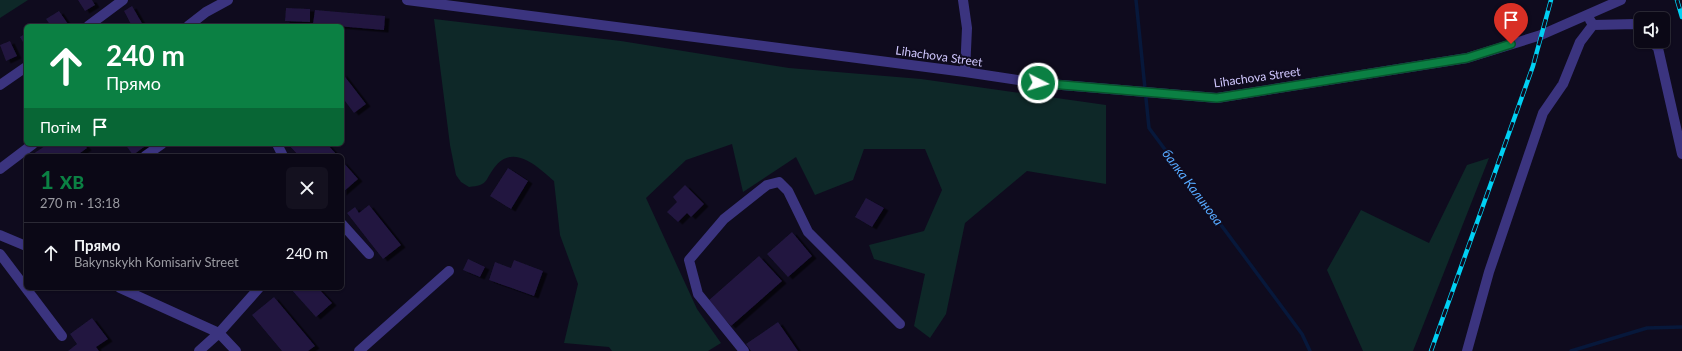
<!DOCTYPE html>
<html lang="uk">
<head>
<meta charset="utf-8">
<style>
  body { margin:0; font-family:Lato,sans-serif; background:#14111f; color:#f1f3f6; height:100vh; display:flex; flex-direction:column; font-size:15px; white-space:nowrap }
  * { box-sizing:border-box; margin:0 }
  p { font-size:13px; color:#9a9aa1 }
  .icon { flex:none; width:22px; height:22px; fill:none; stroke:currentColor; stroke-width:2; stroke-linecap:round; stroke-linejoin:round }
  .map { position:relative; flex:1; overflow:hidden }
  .panel { position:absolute; left:24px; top:154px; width:320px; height:136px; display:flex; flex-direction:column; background:#0b0816; border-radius:6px; box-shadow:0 1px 3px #0004,0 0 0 1px #2b2935 }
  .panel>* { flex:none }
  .top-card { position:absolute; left:24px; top:24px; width:320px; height:122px; border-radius:6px; box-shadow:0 1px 3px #0004,0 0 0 1px #2b2935; background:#0b8043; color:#fff; overflow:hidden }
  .fabs { position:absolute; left:1634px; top:12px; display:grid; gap:8px }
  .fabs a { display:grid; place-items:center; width:36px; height:36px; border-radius:6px; background:#0b0816; box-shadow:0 1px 3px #0004,0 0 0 1px #2b2935; font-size:20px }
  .pin { position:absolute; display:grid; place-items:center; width:34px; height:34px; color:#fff; margin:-41px -17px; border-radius:50% 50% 50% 0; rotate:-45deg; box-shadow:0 0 4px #0007 }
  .pin .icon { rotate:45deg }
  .me { position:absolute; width:44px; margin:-22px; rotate:95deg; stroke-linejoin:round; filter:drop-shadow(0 0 3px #0008) }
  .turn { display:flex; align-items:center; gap:14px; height:84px; padding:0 16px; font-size:18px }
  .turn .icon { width:52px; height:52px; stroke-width:2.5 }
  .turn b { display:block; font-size:28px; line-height:34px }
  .then { display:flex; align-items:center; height:38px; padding:0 16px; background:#0003; gap:8px; font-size:15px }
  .round { display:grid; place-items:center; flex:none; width:42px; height:42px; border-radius:6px; background:#14111f }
  .summary { display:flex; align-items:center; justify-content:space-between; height:68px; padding:0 16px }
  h1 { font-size:24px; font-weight:700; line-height:30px; color:#0b8043 }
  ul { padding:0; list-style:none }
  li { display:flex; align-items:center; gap:12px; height:60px; padding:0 16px; border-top:1px solid #2b2935 }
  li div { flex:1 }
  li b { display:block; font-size:15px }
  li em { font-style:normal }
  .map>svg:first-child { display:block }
  .green { fill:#0e2828 }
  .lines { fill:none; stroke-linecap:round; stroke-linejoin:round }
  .stream { stroke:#07183b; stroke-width:3.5 }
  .building { fill:#21173f; filter:url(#shadow) }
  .minor { stroke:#3b347f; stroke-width:10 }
  .rail-casing { stroke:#00d0f3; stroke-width:4.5 }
  .rail { stroke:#0f0b1e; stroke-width:3; stroke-dasharray:9; stroke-linecap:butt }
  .route-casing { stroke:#07532c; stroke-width:10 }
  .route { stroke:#0b8043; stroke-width:7 }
  .labels { text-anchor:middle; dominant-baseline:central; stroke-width:4; stroke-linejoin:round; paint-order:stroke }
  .street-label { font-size:12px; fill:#d1c8ff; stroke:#0f0b1e }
  .water-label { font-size:13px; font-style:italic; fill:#56a9ff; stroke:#0f0b1e }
</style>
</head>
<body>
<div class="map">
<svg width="1682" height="351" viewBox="0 0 1682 351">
  <defs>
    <filter id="shadow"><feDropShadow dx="4.5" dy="2.5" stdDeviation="0" flood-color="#0009"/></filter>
  </defs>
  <rect width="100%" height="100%" fill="#0f0b1e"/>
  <path class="green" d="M0 0H28L0 18Z
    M434 19 621 41 789 68 921 79 1106 105V184L1027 171 965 223 946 314 930 338 914 326 925 274 874 259 869 245 924 231 942 190 925 149H864L853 180 815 195 796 157 743 192 732 144 686 160 646 198 697 309 721 343 708 351H612L609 347 564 343 578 284 560 235 554 181C538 167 513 142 494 168 484 182 488 185 469 187L461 182 456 175 450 145Z
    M1489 158 1413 351H1363L1327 270 1361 210 1429 243 1467 165Z"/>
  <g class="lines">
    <path class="stream" d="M1136 0 1149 128 1302 334 1310 351
      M1571 351 1647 328 1682 327"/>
  </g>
  <path class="building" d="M78 0H92L95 5 85 11Z
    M132 6 143 25 141 26H132L124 11Z
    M286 8 310 9V22L285 21Z
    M315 10 385 16 384 30 313 24Z
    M59 11 68 24 65 26H51L46 19Z
    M26 33V47L20 37Z
    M10 41 17 56 6 61 0 45Z
    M342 73 366 104 354 113 342 97Z
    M48 144H84L87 148 76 156H30Z
    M125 144H148L133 155Z
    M288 144H327L338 156H299Z
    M342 161 358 179 342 193Z
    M508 168 528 181 511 209 490 196Z
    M685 185 704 204 691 217 687 213 678 222 667 212 677 202 673 197Z
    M866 198 884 208 872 227 855 217Z
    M369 205 401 245 383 259 347 213 355 207 359 213Z
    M792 232 812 256 788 277 767 254Z
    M759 256 782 281 731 326 708 301Z
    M468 259 485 267 480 277 463 270Z
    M514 260 543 271 534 296 489 280 495 262 511 268Z
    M290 288H318L332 303 316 317Z
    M274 297 315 346 308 351H282L252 315Z
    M92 318 108 339 96 347 99 351H68L77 344 70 334Z
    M778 322 798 351H751L746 344Z"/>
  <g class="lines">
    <path class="minor" d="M407 0 965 72 1038 83 1217 98 1467 58 1541 35 1621 0
      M963 0 967 28 965 72
      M1590 20 1593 25 1636 24 1641 30
      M88 26 123 0
      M188 26 206 12 228 0
      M1651 41 1658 48 1682 154
      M0 85 26 67
      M277 144 283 156
      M145 156 162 144
      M0 169 33 144
      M342 224 369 254
      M0 235 26 246
      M0 254 62 336
      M120 288 219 333 236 351
      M199 351 219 333 259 288
      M359 351 449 271
      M744 351 698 294 689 260 724 219 767 185 779 182 788 191 808 232 900 324
      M1467 351 1489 272 1543 113 1563 84 1580 42 1593 25"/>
    <defs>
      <path id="rail" d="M1677 0 1682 17
        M1431 351 1533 66 1551 0"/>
    </defs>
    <use href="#rail" class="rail-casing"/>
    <use href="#rail" class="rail"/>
  </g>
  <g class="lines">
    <defs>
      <path id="route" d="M1038 83 1217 98 1467 58 1511 44"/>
    </defs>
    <use href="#route" class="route-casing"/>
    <use href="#route" class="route"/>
  </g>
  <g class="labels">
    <g class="street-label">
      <text transform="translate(939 56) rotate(8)">Lihachova Street</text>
      <text transform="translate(1257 77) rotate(-8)">Lihachova Street</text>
    </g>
    <g class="water-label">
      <text transform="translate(1193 187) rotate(53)">балка Калинова</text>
    </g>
  </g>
</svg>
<div class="fabs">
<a><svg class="icon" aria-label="sound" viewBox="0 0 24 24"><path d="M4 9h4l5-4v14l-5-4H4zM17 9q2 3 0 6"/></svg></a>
</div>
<div class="pin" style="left:1511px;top:44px;background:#d93025"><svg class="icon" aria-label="arrive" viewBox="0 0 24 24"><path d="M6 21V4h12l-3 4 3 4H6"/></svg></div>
<svg class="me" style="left:1038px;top:83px" viewBox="-20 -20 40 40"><circle r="17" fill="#0b8043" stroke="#fff" stroke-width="3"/><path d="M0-11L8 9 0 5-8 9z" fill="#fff"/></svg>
<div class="top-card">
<div class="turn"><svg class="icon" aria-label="ahead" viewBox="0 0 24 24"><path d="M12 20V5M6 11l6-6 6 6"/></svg><div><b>240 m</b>Прямо</div></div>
<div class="then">Потім<svg class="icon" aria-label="arrive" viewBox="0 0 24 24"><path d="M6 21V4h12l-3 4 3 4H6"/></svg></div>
</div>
<section class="panel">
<div class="summary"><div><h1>1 хв</h1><p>270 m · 13:18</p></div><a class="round"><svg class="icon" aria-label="close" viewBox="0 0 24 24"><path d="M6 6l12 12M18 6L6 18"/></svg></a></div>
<ul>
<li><svg class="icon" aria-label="ahead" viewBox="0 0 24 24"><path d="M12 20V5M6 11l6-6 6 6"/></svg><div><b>Прямо</b><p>Bakynskykh Komisariv Street</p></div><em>240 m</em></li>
</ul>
</section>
</div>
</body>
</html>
